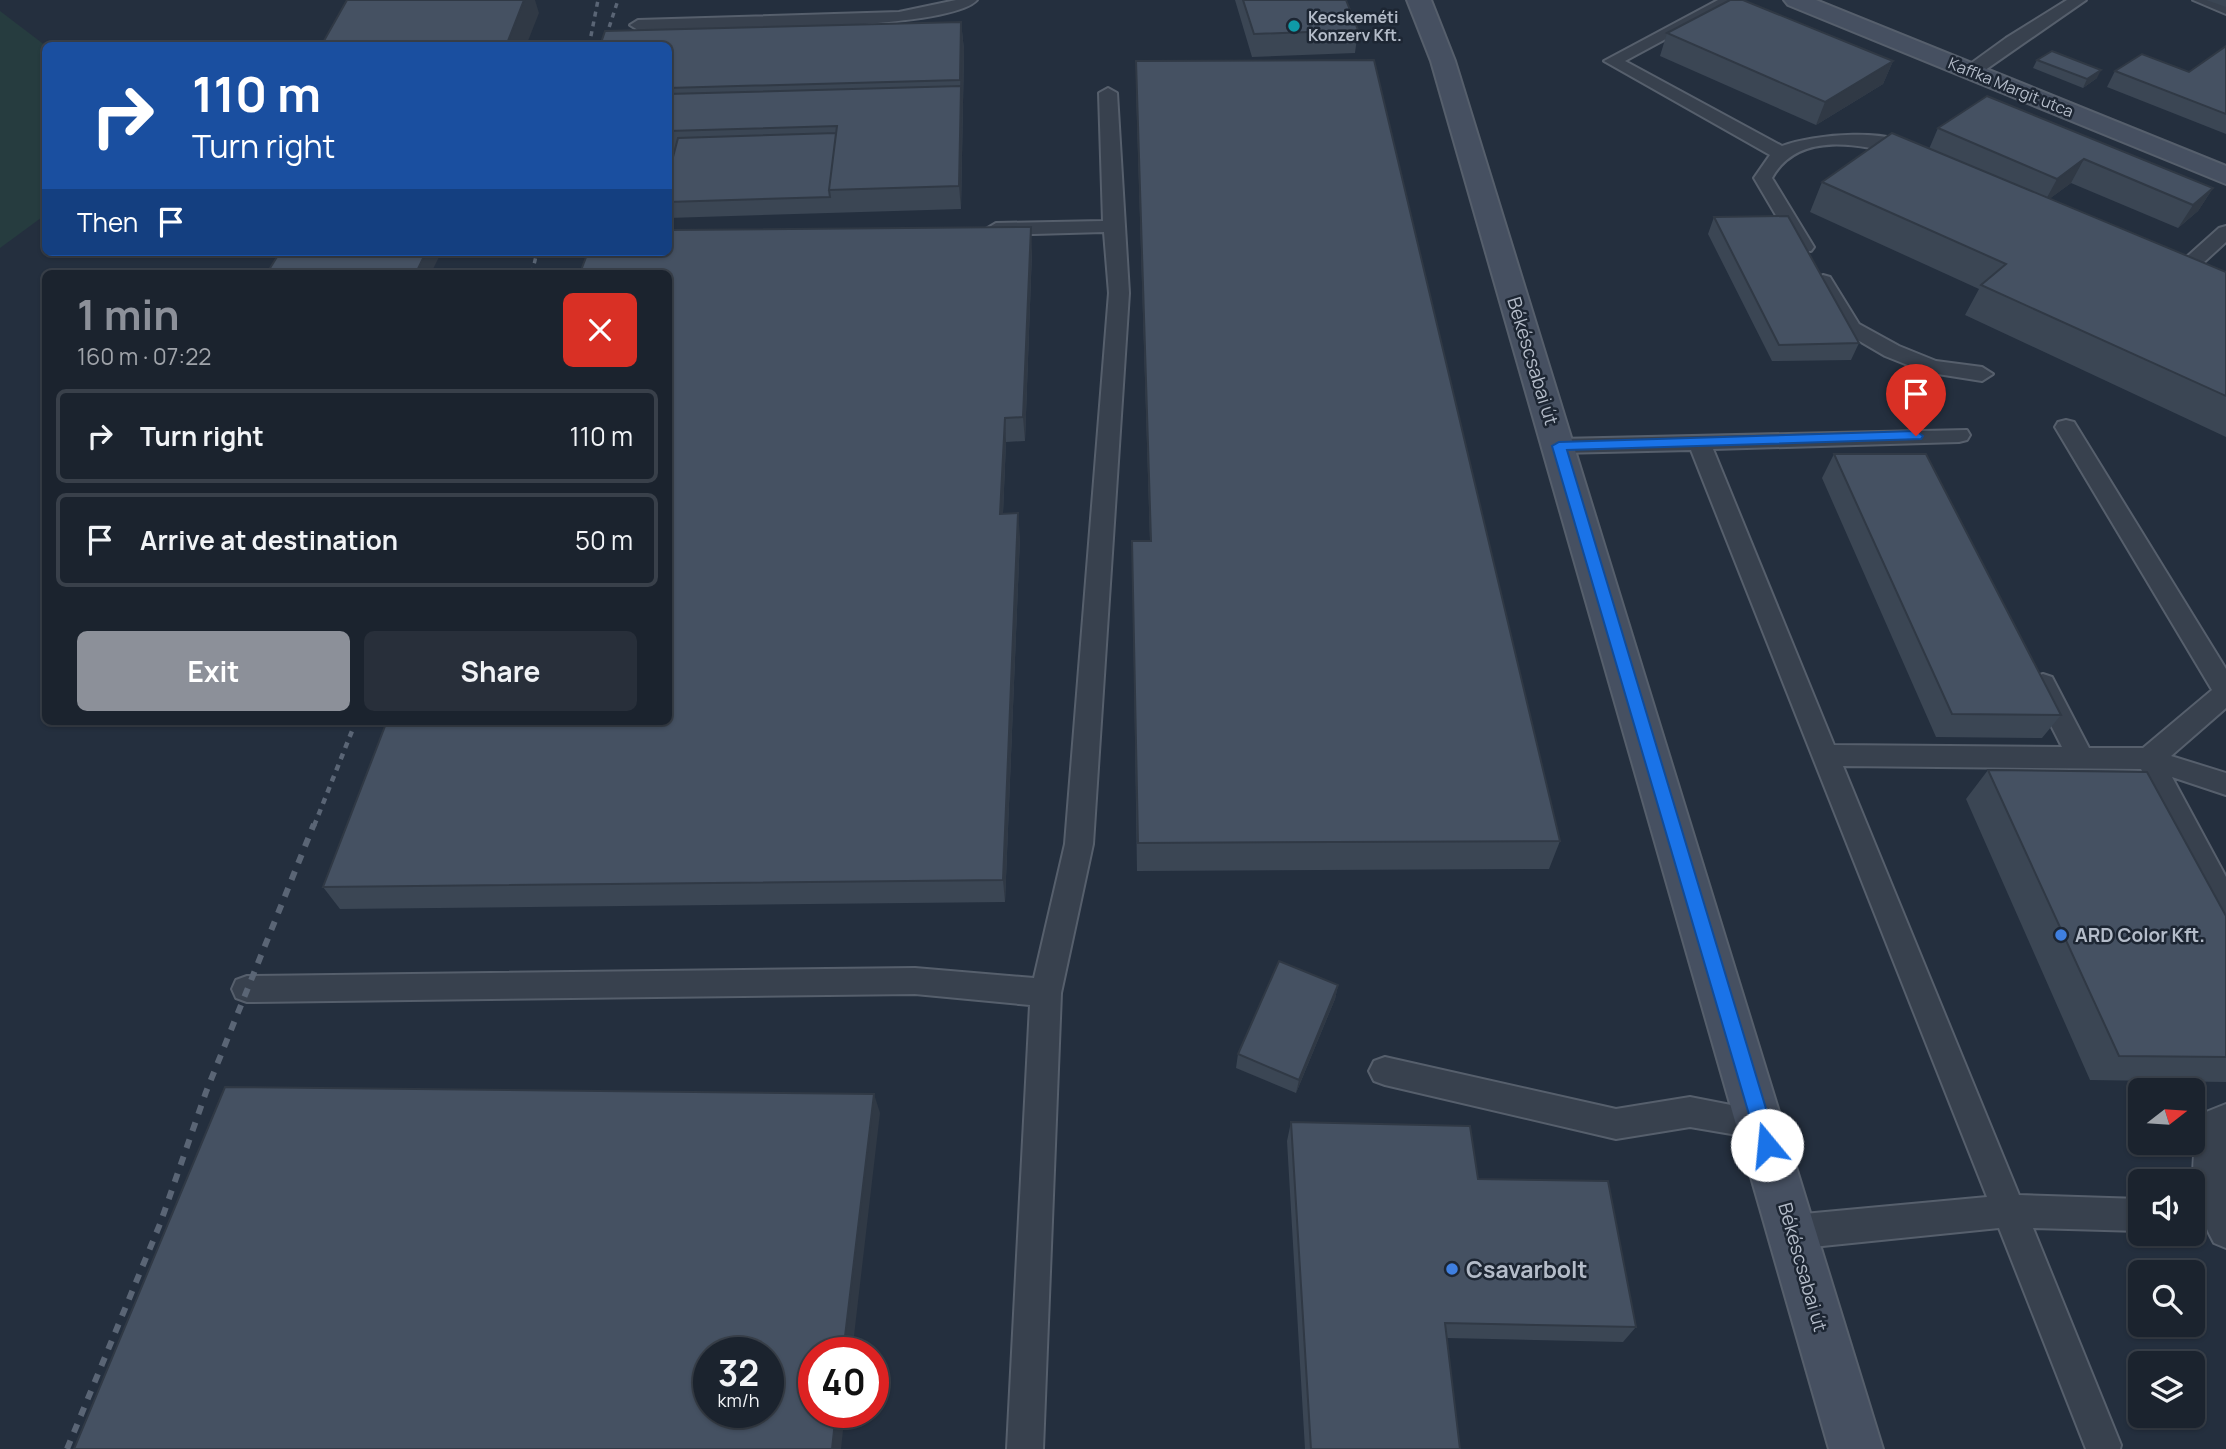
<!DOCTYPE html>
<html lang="en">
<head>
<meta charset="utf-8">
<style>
  body { margin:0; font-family:Manrope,sans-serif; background:#282f3a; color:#f1f3f6; height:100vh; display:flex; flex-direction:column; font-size:26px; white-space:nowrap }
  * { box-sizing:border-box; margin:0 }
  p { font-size:23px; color:#a0a4aa }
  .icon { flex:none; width:38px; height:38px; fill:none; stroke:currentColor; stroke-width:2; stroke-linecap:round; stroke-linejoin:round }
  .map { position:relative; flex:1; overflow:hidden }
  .panel { position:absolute; left:42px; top:270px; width:630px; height:455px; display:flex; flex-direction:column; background:#1b232e; border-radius:10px; box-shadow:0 2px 5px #0004,0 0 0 2px #39404a }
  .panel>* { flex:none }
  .guide { position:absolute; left:42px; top:42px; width:630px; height:214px; border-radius:10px; box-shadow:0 2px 5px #0004,0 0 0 2px #39404a; background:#1a4fa0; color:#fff; overflow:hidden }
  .needle { width:46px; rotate:73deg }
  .buttons { position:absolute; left:2128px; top:1078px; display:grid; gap:14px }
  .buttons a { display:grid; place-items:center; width:77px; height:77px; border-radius:10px; background:#1b232e; box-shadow:0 2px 5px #0004,0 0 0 2px #39404a; font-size:35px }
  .speed { position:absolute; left:693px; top:1337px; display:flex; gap:14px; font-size:35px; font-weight:700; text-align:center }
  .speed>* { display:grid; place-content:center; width:91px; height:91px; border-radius:50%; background:#1b232e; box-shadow:0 2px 5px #0004,0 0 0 2px #39404a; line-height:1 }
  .speed small { font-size:18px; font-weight:400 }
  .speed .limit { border:10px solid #d22; background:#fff; color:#111 }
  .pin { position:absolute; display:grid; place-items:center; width:60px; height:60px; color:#fff; margin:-72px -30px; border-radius:50% 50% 50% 0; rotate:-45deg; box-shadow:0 0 7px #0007 }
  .pin .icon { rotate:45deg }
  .me { position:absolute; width:77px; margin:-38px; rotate:343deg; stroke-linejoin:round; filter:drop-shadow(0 0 5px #0008) }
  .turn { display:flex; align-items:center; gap:24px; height:147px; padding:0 35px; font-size:32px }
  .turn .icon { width:91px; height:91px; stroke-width:2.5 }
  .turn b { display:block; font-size:49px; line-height:60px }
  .then { display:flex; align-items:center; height:66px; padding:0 35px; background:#0003; gap:14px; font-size:26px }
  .round { display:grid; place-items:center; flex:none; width:74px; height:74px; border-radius:10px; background:#282f3a }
  .overview { display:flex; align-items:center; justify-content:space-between; height:119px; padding:0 35px }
  h1 { font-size:42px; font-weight:700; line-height:52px; color:#8c9099 }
  .primary-button { display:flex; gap:14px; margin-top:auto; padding:14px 35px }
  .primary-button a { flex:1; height:80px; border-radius:10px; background:#8c9099; color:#fff; font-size:28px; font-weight:700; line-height:80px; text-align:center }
  .primary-button a+a { background:#282f3a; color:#f1f3f6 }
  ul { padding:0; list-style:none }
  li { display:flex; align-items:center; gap:21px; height:94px; margin:0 14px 10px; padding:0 21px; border:4px solid #39404a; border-radius:10px }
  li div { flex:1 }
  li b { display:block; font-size:26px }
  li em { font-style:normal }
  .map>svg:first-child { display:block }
  .green { fill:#263c3f }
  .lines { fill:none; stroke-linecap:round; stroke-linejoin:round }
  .lane-casing { stroke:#565f6c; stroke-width:4 }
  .secondary-casing { stroke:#565f6c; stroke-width:4 }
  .lane { fill:#38414e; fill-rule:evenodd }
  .secondary { fill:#465061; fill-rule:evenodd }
  .rail-far2 { stroke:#5a6575; stroke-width:3.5; stroke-dasharray:5 5; stroke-linecap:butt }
  .rail-far1 { stroke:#5a6575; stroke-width:4.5; stroke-dasharray:6 6; stroke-linecap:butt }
  .rail { stroke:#5a6575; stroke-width:6; stroke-dasharray:9 9; stroke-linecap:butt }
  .wall { fill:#3b4654 }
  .shaded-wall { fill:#303945 }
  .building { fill:#455162; stroke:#303945; stroke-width:2; fill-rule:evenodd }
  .route { fill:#1a73e8; stroke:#114b97; stroke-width:2 }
  .culture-dot { fill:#0f9aa8; stroke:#1d2633; stroke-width:2.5 }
  .shop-dot { fill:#3f7fe0; stroke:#1d2633; stroke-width:2.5 }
  .labels { text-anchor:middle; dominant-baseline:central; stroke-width:5; stroke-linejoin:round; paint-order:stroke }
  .far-poi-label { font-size:16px; font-weight:bold; fill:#b4bcc9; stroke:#1d2633; text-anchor:start }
  .far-street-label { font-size:16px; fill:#b4bcc9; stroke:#1d2633 }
  .street-label { font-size:19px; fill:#b4bcc9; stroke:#1d2633 }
  .poi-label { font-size:19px; font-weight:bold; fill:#b4bcc9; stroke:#1d2633; text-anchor:start }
  .near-poi-label { font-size:23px; font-weight:bold; fill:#b4bcc9; stroke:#1d2633; text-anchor:start }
</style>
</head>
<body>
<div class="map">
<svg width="2226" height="1449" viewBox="0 0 2226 1449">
  <rect width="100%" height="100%" fill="#242f3e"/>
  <path class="green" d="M0 11 46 46 45 215 0 248Z"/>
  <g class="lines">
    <defs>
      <path id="lane" d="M956 0H977C947 33 693 28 638 30L630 25 638 20 899 12Z
        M1718 0H1738L1625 61 1782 146C1811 135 1896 125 1919 152L1910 157C1865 146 1800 128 1772 178L1814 247 1811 251H1797L1754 178 1770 155 1604 61Z
        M2067 0H2086L1978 75H1966L1964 71 1966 67 2006 38Z
        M2193 0H2216L2226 4V14Z
        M1108 88 1117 93 1129 293 1093 844 1061 993 1043 1449H1007L1030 1005 915 994 247 1002 236 998 232 989 236 980 247 976 915 968 1034 978 1065 844 1109 293 1104 232 996 235 986 229 996 223 1103 221 1099 93Z
        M2226 226V242L2191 274H2177L2157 263 2167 257 2181 262 2219 228Z
        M1823 275 1830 277 1859 324 1899 346 1936 361 1982 367 1993 374 1982 381 1925 372 1885 356 1844 332 1813 281Z
        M2066 420 2074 422 2226 669V708L2171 756 2226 773V795L2172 777 2226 877V917L2216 914 2141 769 1843 766 2019 1195 2140 1199V1231L2033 1228 2121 1445 2120 1449H2086L1999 1228 1793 1249 1781 1244 1776 1232 1781 1220 1793 1215 1987 1197 1691 450 1559 453 1551 451 1548 446 1551 441 1559 439 1967 430 1970 435 1967 440 1959 442 1713 449 1834 745 2062 747 2030 684 2034 677 2043 674 2052 677 2089 748H2143L2212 690 2055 427 2058 422Z
        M1385 1057 1616 1109 1690 1097 1772 1113 1777 1124 1772 1135 1761 1139 1690 1127 1616 1139 1385 1085 1374 1081 1369 1071 1374 1061Z
        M2226 1104V1248L2214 1243C2190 1199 2186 1158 2206 1112Z"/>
      <path id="secondary" d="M1407 0H1431L1455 61 1883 1449H1829L1431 61Z
        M1784 0H1816L2226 166V184L1788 5Z"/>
    </defs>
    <use href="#lane" class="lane-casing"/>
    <use href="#secondary" class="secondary-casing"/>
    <use href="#lane" class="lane"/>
    <use href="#secondary" class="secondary"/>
    <path class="rail-far2" d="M589 46 598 0
      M603 46 618 0
      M532 273 537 252"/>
    <path class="rail-far1" d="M314 826 356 721"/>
    <path class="rail" d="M67 1449 160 1224 206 1092 314 824"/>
  </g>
  <path class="wall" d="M1235 0H1346L1358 30 1355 53 1252 57Z
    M2206 0H2226V7Z
    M961 22 964 50 961 209 668 218V176L674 154H668V46Z
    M1667 33 1893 61 1883 84 1816 125 1660 56Z
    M2226 46V134L2107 87 2115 71 2189 72Z
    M2037 60 2097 78 2083 88 2033 68Z
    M1136 61 1560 841 1549 869 1137 871 1132 541H1150L1136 89Z
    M1938 128 2213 188 2198 211 2178 228 2071 183 2049 199 2226 272V437L1965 315 1979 289 1810 212 1822 182 1929 149Z
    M1714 217 1859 343 1851 360 1772 361 1708 234Z
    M1032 251 1025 441 1006 442 1003 513 1020 537 1005 902 340 909 323 887Z
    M1834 454 2061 715 2042 738 1936 737 1822 478Z
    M1988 770 2226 916V1082L2090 1080 1966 799Z
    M1338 985 1335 999 1296 1093 1236 1068 1238 1054Z
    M1291 1122 1636 1327 1623 1342 1447 1338 1460 1449H1305L1287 1141Z"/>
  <path class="shaded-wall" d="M524 0H535L539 13 526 46H506Z
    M961 22 964 50 961 209 959 186Z
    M1893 61 1883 84 1816 125 1825 102Z
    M2101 70 2097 78 2083 88 2087 79Z
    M2084 159 2071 183 2044 203 2057 179Z
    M2213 188 2198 211 2178 228 2193 205Z
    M1031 227 1032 251 1025 441 1023 417Z
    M426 252H437L439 257 431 273H416Z
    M1005 418 1006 442 1002 537 1000 514Z
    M1018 513 1020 537 1005 902 1003 880Z
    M1338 985 1335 999 1296 1093 1299 1080Z
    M874 1094 880 1113 852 1353H843Z
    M836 1412H845L841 1449H832Z"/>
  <path class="building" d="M347 0H524L506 46H321Z
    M1243 0H1346L1358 30 1254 34Z
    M1730 0H1743L1893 61 1825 102 1667 33Z
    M961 22 960 80 668 88V46H600L605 31Z
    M2226 46V114L2115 71 2142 54 2189 72Z
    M2052 51 2101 70 2087 79 2037 60Z
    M1374 60 1560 841 1138 843 1132 541H1151L1136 61Z
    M961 86 959 186 829 190 837 126 668 131V94Z
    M1987 96 2213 188 2193 205 2084 159 2057 179 1938 128Z
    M836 133 829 190 830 197 668 202V176L678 138Z
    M1892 133 2226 272V396L1981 285 2006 264 1822 182Z
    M1788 216 1859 343 1779 345 1714 217Z
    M1031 227 1023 417 1005 418 1000 514 1018 513 1003 880 323 887 387 721H668V273H580L588 252H668V230Z
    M280 252H426L416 273H267Z
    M1834 454H1926L2061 715 1952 714Z
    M1988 770 2147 772 2226 916V1057L2119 1056Z
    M1279 961 1338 985 1299 1080 1238 1054Z
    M225 1087 874 1094 843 1353H814V1412H836L832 1449H74ZM709 1353H768V1412H709Z
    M1291 1122 1470 1126 1478 1179 1608 1181 1636 1327 1445 1323 1460 1449H1311Z"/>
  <path class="route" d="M1916 431 1923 436 1921 439 1567 450 1777 1145 1774 1152 1767 1155 1760 1152 1758 1145 1552 446 1559 442Z"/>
  <circle class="culture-dot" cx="1294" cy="26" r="7"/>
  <g class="shop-dot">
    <circle cx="2061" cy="935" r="7"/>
    <circle cx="1452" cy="1269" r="7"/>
  </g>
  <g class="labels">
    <g class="far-poi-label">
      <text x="1308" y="17">Kecskeméti<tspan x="1308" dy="18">Konzerv Kft.</tspan></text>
    </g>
    <g class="far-street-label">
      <text transform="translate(2011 87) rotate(22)">Kaffka Margit utca</text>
    </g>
    <g class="street-label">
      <text transform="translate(1533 361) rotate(73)">Békéscsabai út</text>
      <text transform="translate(1803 1267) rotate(74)">Békéscsabai út</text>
    </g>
    <g class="poi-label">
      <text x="2075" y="935">ARD Color Kft.</text>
    </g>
    <g class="near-poi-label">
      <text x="1466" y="1269">Csavarbolt</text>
    </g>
  </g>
</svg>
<div class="buttons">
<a><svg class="needle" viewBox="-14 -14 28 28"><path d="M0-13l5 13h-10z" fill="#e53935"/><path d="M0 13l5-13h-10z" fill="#a0a4aa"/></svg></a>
<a><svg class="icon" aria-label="sound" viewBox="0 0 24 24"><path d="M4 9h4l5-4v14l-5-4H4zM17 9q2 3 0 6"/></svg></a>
<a><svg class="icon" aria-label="search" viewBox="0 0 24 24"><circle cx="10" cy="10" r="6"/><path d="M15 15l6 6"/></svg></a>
<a><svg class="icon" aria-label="layers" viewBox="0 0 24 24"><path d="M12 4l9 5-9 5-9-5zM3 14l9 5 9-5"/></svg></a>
</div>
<div class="speed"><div>32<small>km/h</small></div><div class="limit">40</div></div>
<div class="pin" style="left:1916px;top:436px;background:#d93025"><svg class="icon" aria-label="arrive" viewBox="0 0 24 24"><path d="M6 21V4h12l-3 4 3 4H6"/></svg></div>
<svg class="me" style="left:1767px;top:1145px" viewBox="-20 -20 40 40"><circle r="19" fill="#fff"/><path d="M0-13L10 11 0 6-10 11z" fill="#1a73e8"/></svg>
<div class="guide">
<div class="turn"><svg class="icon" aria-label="right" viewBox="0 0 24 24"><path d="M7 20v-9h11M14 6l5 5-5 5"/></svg><div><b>110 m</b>Turn right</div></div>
<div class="then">Then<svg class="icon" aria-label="arrive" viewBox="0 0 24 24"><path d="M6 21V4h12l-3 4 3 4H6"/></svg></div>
</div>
<section class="panel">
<div class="overview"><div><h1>1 min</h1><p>160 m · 07:22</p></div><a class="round" style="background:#d93025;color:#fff"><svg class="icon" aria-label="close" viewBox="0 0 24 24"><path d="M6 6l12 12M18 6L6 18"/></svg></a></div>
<ul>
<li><svg class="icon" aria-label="right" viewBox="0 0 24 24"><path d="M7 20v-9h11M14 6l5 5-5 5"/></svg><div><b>Turn right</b></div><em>110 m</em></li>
<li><svg class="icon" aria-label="arrive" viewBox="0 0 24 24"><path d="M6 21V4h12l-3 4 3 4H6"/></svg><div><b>Arrive at destination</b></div><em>50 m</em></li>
</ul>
<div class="primary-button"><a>Exit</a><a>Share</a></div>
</section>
</div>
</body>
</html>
